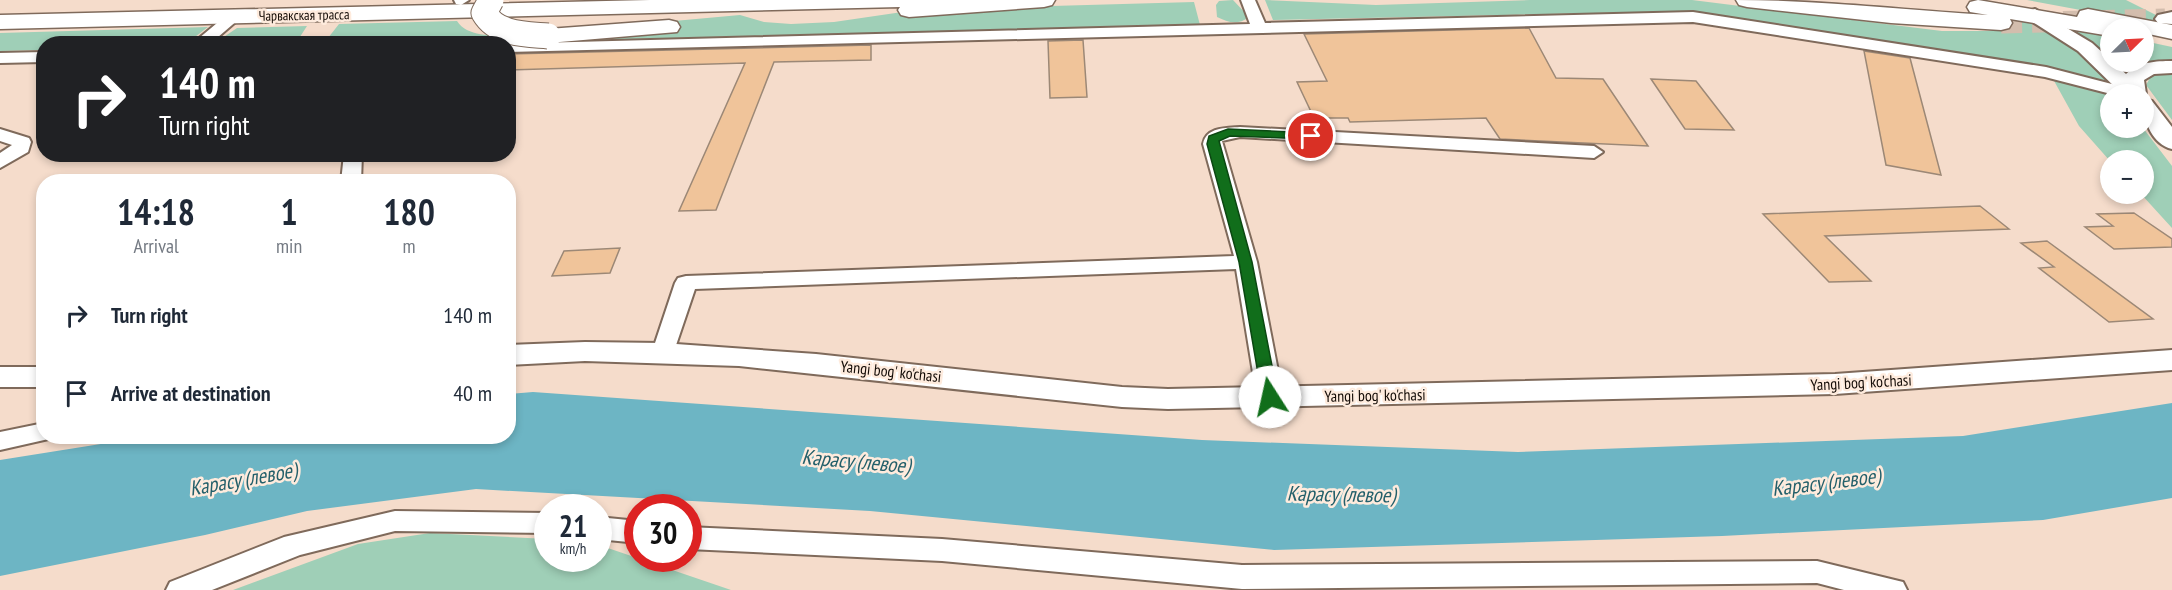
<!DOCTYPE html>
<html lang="en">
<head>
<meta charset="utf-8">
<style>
  body { margin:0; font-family:"PT Sans Narrow",sans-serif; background:#f6f6f7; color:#1f2937; height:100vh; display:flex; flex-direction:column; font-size:22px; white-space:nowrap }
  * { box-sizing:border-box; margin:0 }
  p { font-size:20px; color:#747a83 }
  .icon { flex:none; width:33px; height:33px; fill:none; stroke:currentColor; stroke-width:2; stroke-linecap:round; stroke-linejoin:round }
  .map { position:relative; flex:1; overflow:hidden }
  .details { position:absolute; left:36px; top:174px; width:480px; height:270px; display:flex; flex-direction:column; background:#fff; border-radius:24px; box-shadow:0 3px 9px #0003 }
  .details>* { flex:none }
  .banner { position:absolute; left:36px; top:36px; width:480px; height:126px; border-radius:24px; box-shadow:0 3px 9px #0003; background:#202124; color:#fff; overflow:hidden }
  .needle { width:39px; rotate:66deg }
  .controls { position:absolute; left:2100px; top:18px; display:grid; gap:12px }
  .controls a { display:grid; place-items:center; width:54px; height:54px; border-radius:50%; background:#fff; box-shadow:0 3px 9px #0003; font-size:30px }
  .speed { position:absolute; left:534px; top:494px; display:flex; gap:12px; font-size:30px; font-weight:700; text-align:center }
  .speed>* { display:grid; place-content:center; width:78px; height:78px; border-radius:50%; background:#fff; box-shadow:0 3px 9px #0003; line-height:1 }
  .speed small { font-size:15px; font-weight:400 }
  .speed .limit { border:9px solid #d22; background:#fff; color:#111 }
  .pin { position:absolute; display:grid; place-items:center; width:51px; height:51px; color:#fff; margin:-26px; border:3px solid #fff; border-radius:50%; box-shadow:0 2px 6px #0007 }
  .me { position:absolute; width:66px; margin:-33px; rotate:350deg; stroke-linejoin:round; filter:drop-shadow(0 0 4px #0008) }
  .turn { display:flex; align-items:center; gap:21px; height:126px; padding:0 24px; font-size:27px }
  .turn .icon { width:78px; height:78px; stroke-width:2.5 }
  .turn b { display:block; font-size:42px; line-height:51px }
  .eta { display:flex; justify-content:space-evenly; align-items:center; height:102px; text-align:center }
  .eta b { font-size:36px; font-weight:700; line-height:42px }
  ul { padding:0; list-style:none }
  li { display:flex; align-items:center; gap:18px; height:78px; padding:0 24px }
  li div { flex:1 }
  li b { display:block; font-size:22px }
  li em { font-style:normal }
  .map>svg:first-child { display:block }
  .green { fill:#9fcfb7 }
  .water { fill:#6db5c4 }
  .building { fill:#f0c49a; stroke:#9c8876; stroke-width:1.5 }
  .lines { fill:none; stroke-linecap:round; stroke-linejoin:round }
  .major-tunnel { stroke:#d3bdad; stroke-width:21; stroke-dasharray:21 10; stroke-linecap:butt }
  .minor-casing { stroke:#7f6a5b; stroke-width:4 }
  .major-casing { stroke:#7f6a5b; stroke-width:4 }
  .highway-casing { stroke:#7f6a5b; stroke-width:3 }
  .minor { fill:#fff; fill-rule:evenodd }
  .major { fill:#fff; fill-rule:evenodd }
  .highway { fill:#fff; fill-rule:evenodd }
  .highway-bridge-casing { stroke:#7f6a5b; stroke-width:27; stroke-linecap:butt }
  .highway-bridge { stroke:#fff; stroke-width:25 }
  .route { fill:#116e1b; stroke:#0b4812; stroke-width:1.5 }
  .labels { text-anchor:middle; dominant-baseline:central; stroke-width:5; stroke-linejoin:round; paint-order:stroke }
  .far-street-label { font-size:14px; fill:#130b06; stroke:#feebdd }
  .street-label { font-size:16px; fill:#130b06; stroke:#feebdd }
  .near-water-label { font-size:21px; font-style:italic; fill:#235f6a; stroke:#feebdd }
</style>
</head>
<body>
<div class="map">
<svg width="2172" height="590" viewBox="0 0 2172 590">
  <rect width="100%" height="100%" fill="#f5dccb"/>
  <path class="green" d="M1233 0 1249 17C1237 26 1228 22 1217 17L1216 5 1219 1Z
    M1265 0 1376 5 1530 0H1692L1942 31H2015L1993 14 2031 20 2066 39 2112 84 2036 67 1689 11 1273 20Z
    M2027 0H2126L2172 23V27Z
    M1194 2 1200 25 470 43 328 38 339 24 457 21C467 37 492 35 509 36L740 15 764 22 791 24 834 22 916 10Z
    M307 26 296 43H215L237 28Z
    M2066 26 2110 34V62H2144V41L2172 47V63L2137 64 2118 71Z
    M208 27 187 43 44 44 43 50 0 51V33Z
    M2172 72V120L2146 85 2151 76Z
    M2053 79 2114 94H2110V128H2143L2172 166V228L2141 194H2144V160L2110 161 2079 126Z
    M430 533 547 539 548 558H598L599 545 731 590H233L358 544Z"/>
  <path class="water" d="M533 392 1202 440 1518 452 1963 436 2172 403V498L2043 520 1722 536 1274 550 870 511 476 489 307 511 205 535 0 576V460L151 436H508L509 394Z"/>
  <path class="building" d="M1529 28 1556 78 1603 79 1648 146 1500 139 1486 118 1350 122 1348 118H1314L1297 82 1327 81 1304 34Z
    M1083 40 1087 97 1050 98 1048 41Z
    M871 45V60L774 62 716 210 679 211 745 63 508 70V54Z
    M1864 51 1910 58 1941 175 1886 165Z
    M1651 79 1696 81 1734 130 1685 129Z
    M1980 206 2009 229 1825 236 1871 281 1829 282 1763 214Z
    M2134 213 2172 239V247L2114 249 2085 227 2113 226 2097 214Z
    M2047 241 2153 319 2109 322 2039 268 2054 267 2021 243Z
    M620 248 610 273 552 276 564 251Z"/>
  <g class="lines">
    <path class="major-tunnel" d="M2001 23 2165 19"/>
    <defs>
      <path id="minor" d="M454 0H469L461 5 456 4Z
        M1241 0H1255L1265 23 1693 12 2046 67 2135 90 2138 94H2111L2045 77 1693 22 508 52V44H503L1250 24Z
        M234 11 242 16 239 19 210 44H192L229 13Z
        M44 52V62L0 63V53Z
        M1240 127 1594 146 1603 152 1594 158 1240 137 1222 141 1257 262 1283 397 1279 403 1270 405 1261 403 1257 397 1236 269 695 289 672 357 664 359 656 357 652 352 675 283 678 278 686 276 1234 256 1203 144C1206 127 1226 128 1240 127Z
        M0 129 29 138 31 142 28 152 0 168V153L12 145 0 141Z
        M344 154H362L361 182H341Z
        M44 423V436L53 438 0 450V432Z
        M395 511 548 513V533L395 531 300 555 212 590H166L170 582 284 537Z
        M598 517 638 521V543L598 539Z
        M688 527 942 539 1242 565 1817 561 1903 582 1907 590H1844L1817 583 1242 589 942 561 688 549Z"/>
      <path id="major" d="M2035 9 2092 43 2126 74C2138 62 2156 61 2172 61V73L2154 74 2144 80 2146 94 2144 98V94H2122L2078 51 2028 19 2025 15 2028 11Z
        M2172 12V24L2158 23 2155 19 2158 15Z
        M2144 99 2152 101 2172 127V149C2151 144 2142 118 2144 99Z
        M585 342 662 343 816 354 1122 387 1168 389 1835 374 2172 350V370L1835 394 1168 409 1122 407 739 366 585 361 508 365V345Z
        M0 367H44V387H0Z"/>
      <path id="highway" d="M650 0H1055L1052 5 1044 7 909 17 901 15 898 10 900 7 0 29V15Z
        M1736 0C1820 0 1904 10 1988 15L1970 12 1967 7 1970 2 1978 0 2077 17 2080 11 2088 9 2172 25V39L2144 33V28H2110V36L2010 19 2012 23 2009 28 2001 30 1891 23 1747 7 1739 5Z
        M669 20 677 22 680 27 677 32 548 43 540 41 536 36 540 31 548 29Z"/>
    </defs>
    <use href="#minor" class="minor-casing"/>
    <use href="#major" class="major-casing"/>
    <use href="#highway" class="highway-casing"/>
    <use href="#minor" class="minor"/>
    <use href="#major" class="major"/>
    <use href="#highway" class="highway"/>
    <defs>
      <path id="highway-bridge" d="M491 0 484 13C497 35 525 34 548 36"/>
    </defs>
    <use href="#highway-bridge" class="highway-bridge-casing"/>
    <use href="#highway-bridge" class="highway-bridge"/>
  </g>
  <path class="route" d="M1228 129 1311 133 1316 136 1311 139 1230 136 1219 141 1252 262 1278 397 1270 402 1262 397 1239 262 1207 144 1209 136Z"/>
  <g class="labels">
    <g class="far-street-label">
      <text transform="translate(304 15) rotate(-1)">Чарвакская трасса</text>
    </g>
    <g class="street-label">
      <text transform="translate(891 371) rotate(6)">Yangi bog' ko'chasi</text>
      <text transform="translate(1861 382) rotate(-3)">Yangi bog' ko'chasi</text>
      <text transform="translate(1375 395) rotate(-1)">Yangi bog' ko'chasi</text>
    </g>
    <g class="near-water-label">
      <text transform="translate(856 461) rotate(5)">Карасу (левое)</text>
      <text transform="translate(243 479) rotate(-10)">Карасу (левое)</text>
      <text transform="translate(1826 482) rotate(-7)">Карасу (левое)</text>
      <text transform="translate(1341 494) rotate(1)">Карасу (левое)</text>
    </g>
  </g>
</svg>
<div class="controls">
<a><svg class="needle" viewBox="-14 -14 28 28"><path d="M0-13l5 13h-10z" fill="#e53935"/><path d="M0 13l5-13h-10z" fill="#747a83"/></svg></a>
<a>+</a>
<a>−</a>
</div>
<div class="speed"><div>21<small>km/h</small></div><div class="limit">30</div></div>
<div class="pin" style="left:1311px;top:136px;background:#d93025"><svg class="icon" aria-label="arrive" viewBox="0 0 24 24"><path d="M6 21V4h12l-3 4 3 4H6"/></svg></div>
<svg class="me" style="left:1270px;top:397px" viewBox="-20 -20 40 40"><circle r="19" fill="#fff"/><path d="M0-13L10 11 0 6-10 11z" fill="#116e1b"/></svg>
<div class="banner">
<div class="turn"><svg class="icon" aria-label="right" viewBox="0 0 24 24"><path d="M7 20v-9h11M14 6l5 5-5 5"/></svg><div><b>140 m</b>Turn right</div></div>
</div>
<section class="details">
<div class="eta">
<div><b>14:18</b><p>Arrival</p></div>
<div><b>1</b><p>min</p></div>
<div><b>180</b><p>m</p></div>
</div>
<ul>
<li><svg class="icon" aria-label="right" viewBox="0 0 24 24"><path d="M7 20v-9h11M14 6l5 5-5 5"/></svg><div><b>Turn right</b></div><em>140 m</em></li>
<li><svg class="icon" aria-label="arrive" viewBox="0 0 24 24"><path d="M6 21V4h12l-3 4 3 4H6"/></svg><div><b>Arrive at destination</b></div><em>40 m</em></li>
</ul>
</section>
</div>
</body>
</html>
